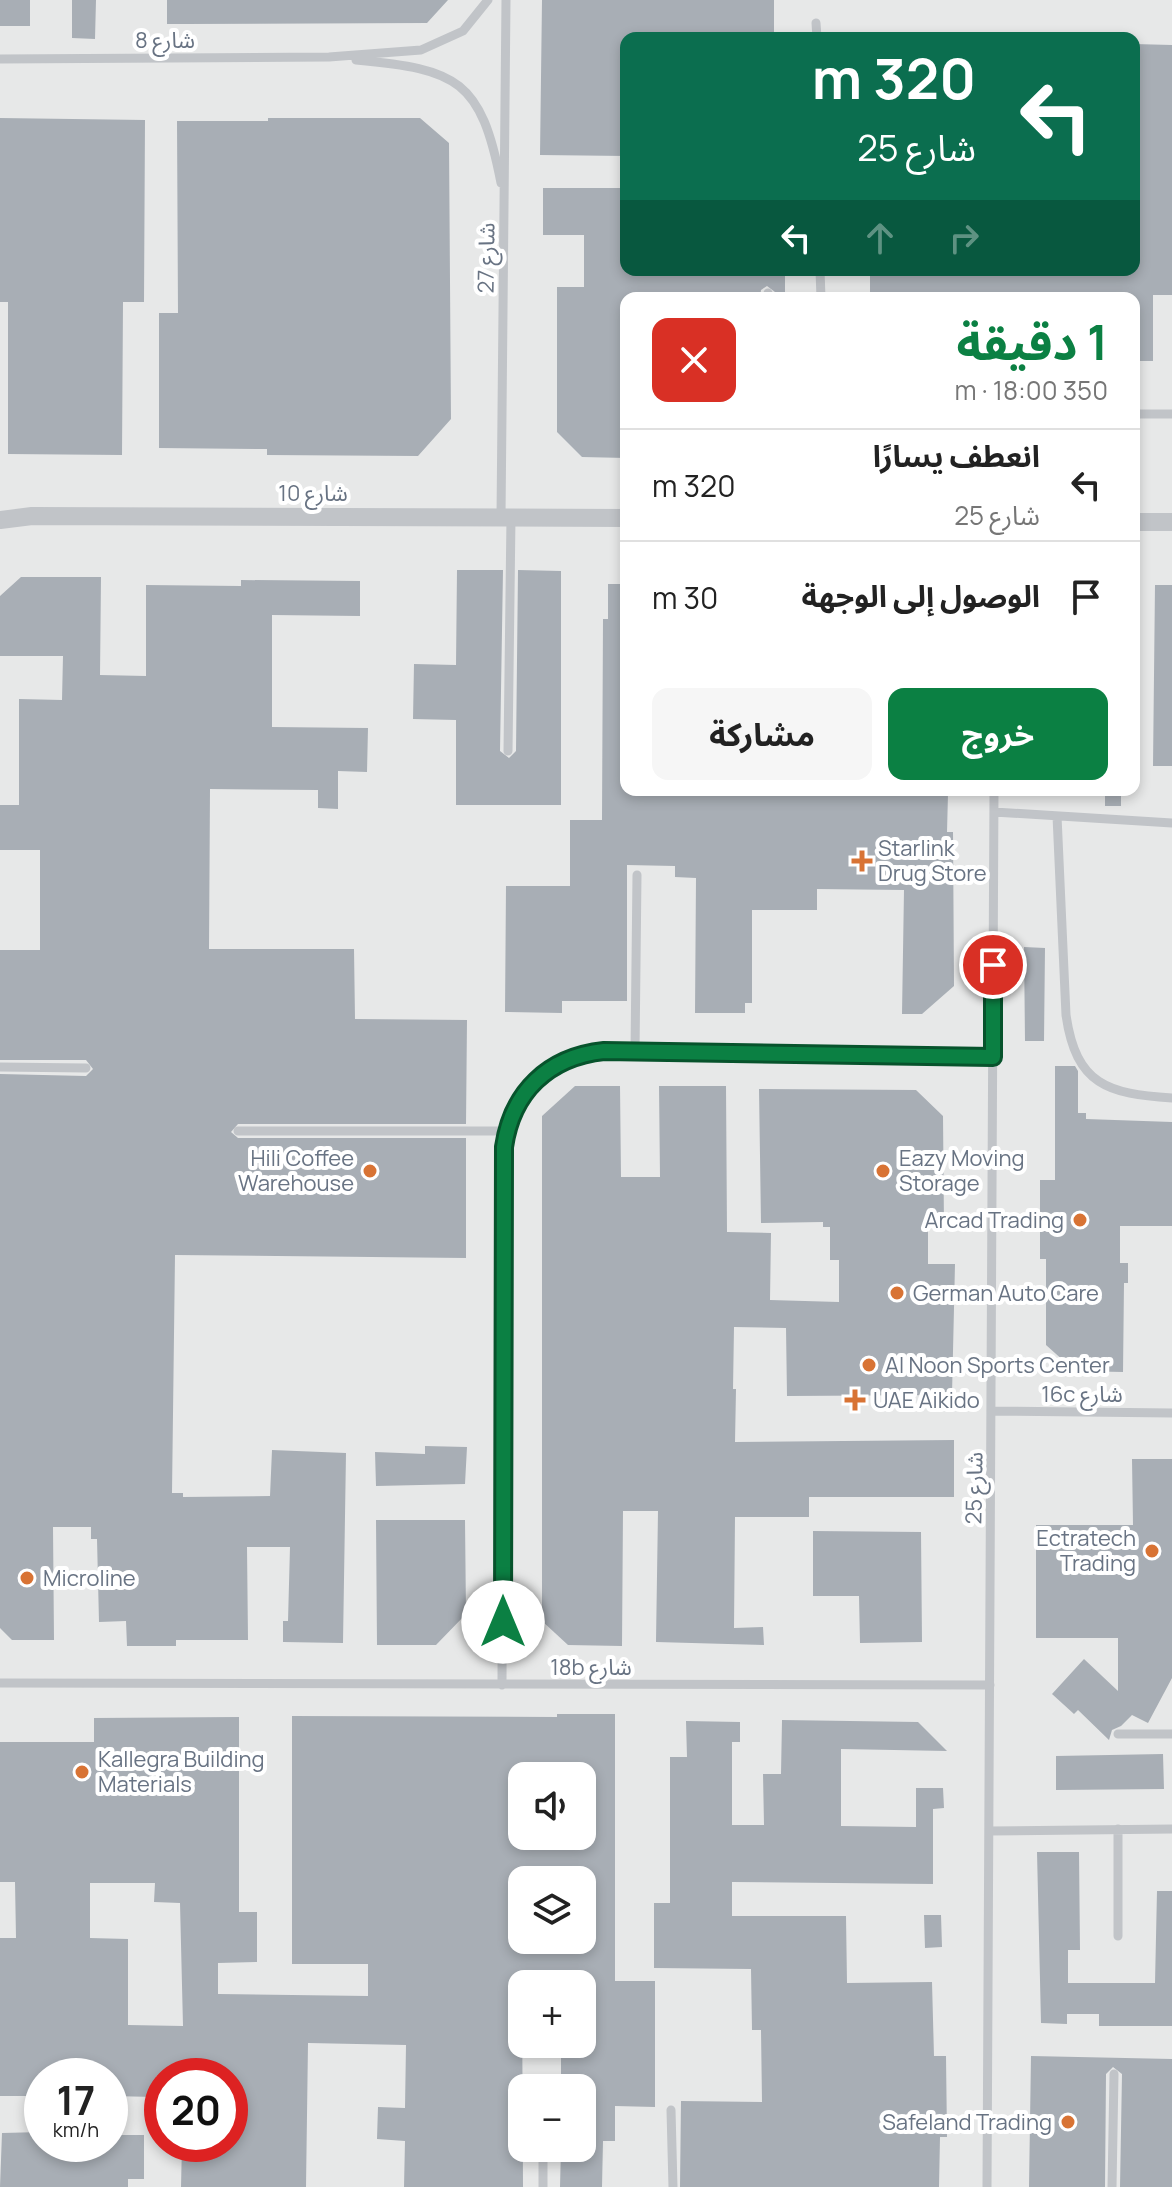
<!DOCTYPE html>
<html lang="ar">
<head>
<meta charset="utf-8">
<style>
  body { margin:0; font-family:Manrope,"Noto Sans Arabic",sans-serif; background:#f6f6f6; color:#222; direction:rtl; height:100vh; display:flex; flex-direction:column; font-size:30px; white-space:nowrap }
  * { box-sizing:border-box; margin:0 }
  p { font-size:26px; color:#767676 }
  .icon { flex:none; width:44px; height:44px; fill:none; stroke:currentColor; stroke-width:2; stroke-linecap:round; stroke-linejoin:round }
  .map { position:relative; flex:1; overflow:hidden; direction:ltr }
  .side { position:absolute; left:620px; top:292px; width:520px; height:504px; display:flex; flex-direction:column; background:#fff; border-radius:16px; box-shadow:0 4px 12px #0003; direction:rtl }
  .side>* { flex:none }
  .guide { position:absolute; left:620px; top:32px; width:520px; height:244px; border-radius:16px; box-shadow:0 4px 12px #0003; direction:rtl; background:#0b6e4f; color:#fff; overflow:hidden }
  .tools { position:absolute; left:508px; top:1762px; display:grid; gap:16px }
  .tools a { display:grid; place-items:center; width:88px; height:88px; border-radius:16px; background:#fff; box-shadow:0 4px 12px #0003; font-size:40px }
  .speed { position:absolute; left:24px; top:2058px; display:flex; gap:16px; font-size:40px; font-weight:700; text-align:center }
  .speed>* { display:grid; place-content:center; width:104px; height:104px; border-radius:50%; background:#fff; box-shadow:0 4px 12px #0003; line-height:1 }
  .speed small { font-size:20px; font-weight:400 }
  .speed .limit { border:12px solid #d22; background:#fff; color:#111 }
  .pin { position:absolute; display:grid; place-items:center; width:68px; height:68px; color:#fff; margin:-34px; border:4px solid #fff; border-radius:50%; box-shadow:0 2px 8px #0007 }
  .me { position:absolute; width:88px; margin:-44px; rotate:0deg; stroke-linejoin:round; filter:drop-shadow(0 0 6px #0008) }
  .turn { display:flex; align-items:center; gap:28px; height:168px; padding:0 32px; font-size:36px }
  .turn .icon { width:104px; height:104px; stroke-width:2.5 }
  .turn b { display:block; font-size:56px; line-height:68px }
  .lanes { display:flex; align-items:center; height:76px; padding:0 32px; background:#0003; justify-content:center; gap:40px; direction:ltr }
  .lanes .off { opacity:.35 }
  .round { display:grid; place-items:center; flex:none; width:84px; height:84px; border-radius:16px; background:#f6f6f6 }
  .overview { display:flex; align-items:center; justify-content:space-between; height:136px; padding:0 32px }
  h1 { font-size:48px; font-weight:700; line-height:60px; color:#0b8043 }
  .button { display:flex; gap:16px; margin-top:auto; padding:16px 32px }
  .button a { flex:1; height:92px; border-radius:16px; background:#0b8043; color:#fff; font-size:32px; font-weight:700; line-height:92px; text-align:center }
  .button a+a { background:#f6f6f6; color:#222 }
  ul { padding:0; list-style:none }
  li { display:flex; align-items:center; gap:24px; height:112px; padding:0 32px; border-top:2px solid #e0e0e0 }
  li div { flex:1 }
  li b { display:block; font-size:30px }
  li em { font-style:normal }
  .map>svg:first-child { display:block }
  .built { fill:#e7e8e8; fill-rule:evenodd }
  .building { fill:#a8aeb5; fill-rule:evenodd }
  .lines { fill:none; stroke-linecap:round; stroke-linejoin:round }
  .lane { stroke:#c1c4c8; stroke-width:9 }
  .street { stroke:#c1c4c8; stroke-width:18 }
  .route-casing { stroke:#07532c; stroke-width:20 }
  .route { stroke:#0b8043; stroke-width:14 }
  .poi-dot { fill:#d87334; stroke:#fff; stroke-width:3 }
  .labels { text-anchor:middle; dominant-baseline:central; stroke-width:8; stroke-linejoin:round; paint-order:stroke }
  .street-label { font-size:22px; fill:#687383; stroke:#fff }
  .poi-label { font-size:22px; fill:#687383; stroke:#fff; text-anchor:start }
</style>
</head>
<body>
<div class="map">
<svg width="1172" height="2187" viewBox="0 0 1172 2187">
  <rect width="100%" height="100%" fill="#f7f7f4"/>
  <path class="built" d="M0 0H1172V2187H0ZM626 38H1134V270H626ZM626 298H1134V790H626ZM522 1776H582V1836H522ZM522 1880H582V1940H522ZM522 1984H582V2044H522ZM42 2076H110V2144H42ZM162 2076H230V2144H162ZM522 2088H582V2148H522Z"/>
  <path class="building" d="M0 0H30V26H0Z
    M72 0H96L95 39 72 38Z
    M167 0H448L427 23 184 24H167Z
    M542 0H774V38H626V156L540 155Z
    M1134 44 1172 45V295H1153V361H1134V298L870 293V270H1134Z
    M0 118 145 120 144 302H123L122 455 8 454V302H0Z
    M268 118H420L449 143 451 419 418 456 267 455V449L159 448V313H178L177 121H268Z
    M543 188H626V270H785V292H775L767 286 761 290 760 298H626V458L582 457 557 432V287H584V235H543Z
    M457 570H503L500 751 509 758 516 751 518 570 561 571V805H456V720L413 719 414 664 456 665Z
    M21 577H101L100 675 146 676V585L241 586V580L360 581V616L272 615V727L368 728 367 772 338 771V809L318 808V790L210 789 209 949H354L355 1019 467 1020 466 1124H238L231 1132 238 1138H466V1258L175 1255 172 1493H183V1497L270 1496 272 1450 346 1453 343 1643 283 1642V1621H288L290 1547H247L248 1640H176V1646H127L126 1621 99 1622 97 1539H91V1527H53L54 1640H12L0 1628V1074L86 1076 93 1069 86 1060H0V950H40V850H0V805H19V699L62 700 63 656H0V596Z
    M608 584H626V790H918V794H948L947 832H953L954 986 922 1014H902L904 890 817 889V910H752V1003H745V1013H695L696 878 675 877V866L627 865V1001H562V1013L505 1012 506 886H570V820H602L603 619H608Z
    M1155 585H1172V766H1153Z
    M1105 790H1121V806H1105Z
    M1024 947 1045 948 1044 1041H1025Z
    M1055 1066H1075L1078 1071V1113H1086V1119L1172 1122V1226H1120V1263H1128V1283H1124L1123 1372 1075 1371 1046 1345V1259H1040V1180H1055Z
    M575 1086H620L621 1177H660L659 1086H726L727 1232 771 1233 770 1300 839 1302V1260H830V1227H823V1222L761 1223 759 1089 916 1090 943 1116 944 1227H928V1264H955L952 1395 787 1396 786 1328 734 1327 733 1389H736L735 1442 954 1440V1497H809V1517H735L734 1628 763 1627 764 1645 656 1642 658 1511H623L622 1646 568 1645 542 1621V1116Z
    M425 1446 467 1447 465 1484 376 1486 375 1452 425 1454Z
    M1132 1459H1172V1678L1148 1723 1132 1715 1121 1726 1112 1730 1109 1740 1078 1710 1074 1714 1052 1694 1084 1659 1118 1691V1638H1036V1525H1133Z
    M376 1520H465L466 1614 436 1645H377Z
    M813 1531 921 1532 922 1642 860 1643 859 1596H813Z
    M557 1714H615V1981H655V2107L615 2106V2141H603L602 2187H560L561 2148H582V2088H561V2044H582V1984H522L523 2187H404L405 2141 377 2139 378 2107 405 2108 406 2045 308 2043 306 2187H181L182 2144H230V2076H156V2097L110 2096V2076H42V2096H0V1938H16L15 1882H0V1742H94V1718L239 1717V1912H257V1962L218 1963V1994L368 1996V1964H292V1716L557 1717ZM522 1776H582V1836H522ZM522 1880H582V1940H522ZM90 1883H155L154 1902 180 1903 183 2026 128 2025V1939L90 1938Z
    M782 1720 918 1722 947 1751 841 1749V1826L916 1827V1788H943L944 1808 933 1809V1884L732 1882V1916H846L847 1983 932 1982 934 2056H946L947 2137H940L939 2187H680L681 2101 762 2102 761 2030H752L751 1969 654 1968V1903H670V1757H687L686 1721 740 1722V1742H732V1825H764L763 1774H781Z
    M1163 1754 1164 1789 1056 1790V1756Z
    M1037 1852H1079L1080 1950H1068V1983H1155L1157 1891H1172V2026H1099V2014H1067V2024L1041 2023Z
    M924 1915H941L942 1947 925 1948Z
    M1031 2056 1172 2059V2187H1120L1122 2074 1113 2067 1106 2074 1105 2187H1029Z
    M42 2132V2144H110V2135H144V2179H128V2187H0L2 2133Z"/>
  <g class="lines">
    <path class="lane" d="M816 23 817 38
      M0 59 329 57 421 50 463 31 488 0
      M356 60C458 69 481 80 501 183
      M820 270 821 298
      M768 293V298
      M1134 414H1172
      M501 517 506 0
      M508 751 511 517
      M994 812 1172 823
      M1057 816 1066 1015C1076 1085 1108 1094 1172 1098
      M635 1052 637 875
      M0 1067 86 1068
      M238 1131H506
      M992 1411 1172 1413
      M0 1683 990 1685
      M502 1685 504 1147C512 1092 547 1057 604 1051L993 1057
      M1118 1734H1172
      M989 1831 1172 1829
      M1118 1936V1829
      M671 2110 673 2187
      M543 2148V2187
      M987 2187 994 790
      M1112 2187 1114 2074"/>
    <path class="street" d="M0 520 32 516 626 518
      M1134 522H1172"/>
  </g>
  <g class="lines">
    <defs>
      <path id="route" d="M503 1622 504 1147C512 1092 548 1057 604 1051L993 1057V965"/>
    </defs>
    <use href="#route" class="route-casing"/>
    <use href="#route" class="route"/>
  </g>
  <g class="poi-dot">
    <path d="M858 849h8v8h8v8h-8v8h-8v-8h-8v-8h8z"/>
    <circle cx="370" cy="1171" r="8"/>
    <circle cx="883" cy="1171" r="8"/>
    <circle cx="1080" cy="1220" r="8"/>
    <circle cx="897" cy="1293" r="8"/>
    <circle cx="869" cy="1365" r="8"/>
    <path d="M851 1388h8v8h8v8h-8v8h-8v-8h-8v-8h8z"/>
    <circle cx="1152" cy="1551" r="8"/>
    <circle cx="27" cy="1578" r="8"/>
    <circle cx="82" cy="1772" r="8"/>
    <circle cx="1068" cy="2122" r="8"/>
  </g>
  <g class="labels">
    <g class="street-label">
      <text x="165" y="40">شارع 8</text>
      <text transform="translate(486 258) rotate(-89)">شارع 27</text>
      <text x="313" y="493">شارع 10</text>
      <text x="1082" y="1394">16c شارع</text>
      <text transform="translate(974 1488) rotate(-89)">شارع 25</text>
      <text x="591" y="1667">18b شارع</text>
    </g>
    <g class="poi-label">
      <text x="878" y="848">Starlink<tspan x="878" dy="25">Drug Store</tspan></text>
      <text x="354" y="1158" text-anchor="end">Hili Coffee<tspan x="354" dy="25">Warehouse</tspan></text>
      <text x="899" y="1158">Eazy Moving<tspan x="899" dy="25">Storage</tspan></text>
      <text x="1064" y="1220" text-anchor="end">Arcad Trading</text>
      <text x="913" y="1293">German Auto Care</text>
      <text x="885" y="1365">Al Noon Sports Center</text>
      <text x="873" y="1400">UAE Aikido</text>
      <text x="1136" y="1538" text-anchor="end">Ectratech<tspan x="1136" dy="25">Trading</tspan></text>
      <text x="43" y="1578">Microline</text>
      <text x="98" y="1759">Kallegra Building<tspan x="98" dy="25">Materials</tspan></text>
      <text x="1052" y="2122" text-anchor="end">Safeland Trading</text>
    </g>
  </g>
</svg>
<div class="tools">
<a><svg class="icon" aria-label="sound" viewBox="0 0 24 24"><path d="M4 9h4l5-4v14l-5-4H4zM17 9q2 3 0 6"/></svg></a>
<a><svg class="icon" aria-label="layers" viewBox="0 0 24 24"><path d="M12 4l9 5-9 5-9-5zM3 14l9 5 9-5"/></svg></a>
<a>+</a>
<a>−</a>
</div>
<div class="speed"><div>17<small>km/h</small></div><div class="limit">20</div></div>
<div class="pin" style="left:993px;top:965px;background:#d93025"><svg class="icon" aria-label="arrive" viewBox="0 0 24 24"><path d="M6 21V4h12l-3 4 3 4H6"/></svg></div>
<svg class="me" style="left:503px;top:1622px" viewBox="-20 -20 40 40"><circle r="19" fill="#fff"/><path d="M0-13L10 11 0 6-10 11z" fill="#0b8043"/></svg>
<div class="guide">
<div class="turn"><svg class="icon" aria-label="left" viewBox="0 0 24 24"><path d="M17 20v-9H6M10 6l-5 5 5 5"/></svg><div><b>320 m</b>شارع 25</div></div>
<div class="lanes"><svg class="icon" aria-label="left" viewBox="0 0 24 24"><path d="M17 20v-9H6M10 6l-5 5 5 5"/></svg><svg class="icon off" aria-label="ahead" viewBox="0 0 24 24"><path d="M12 20V5M6 11l6-6 6 6"/></svg><svg class="icon off" aria-label="right" viewBox="0 0 24 24"><path d="M7 20v-9h11M14 6l5 5-5 5"/></svg></div>
</div>
<section class="side">
<div class="overview"><div><h1>1 دقيقة</h1><p>350 m · 18:00</p></div><a class="round" style="background:#d93025;color:#fff"><svg class="icon" aria-label="close" viewBox="0 0 24 24"><path d="M6 6l12 12M18 6L6 18"/></svg></a></div>
<ul>
<li><svg class="icon" aria-label="left" viewBox="0 0 24 24"><path d="M17 20v-9H6M10 6l-5 5 5 5"/></svg><div><b>انعطف يسارًا</b><p>شارع 25</p></div><em>320 m</em></li>
<li><svg class="icon" aria-label="arrive" viewBox="0 0 24 24"><path d="M6 21V4h12l-3 4 3 4H6"/></svg><div><b>الوصول إلى الوجهة</b></div><em>30 m</em></li>
</ul>
<div class="button"><a>خروج</a><a>مشاركة</a></div>
</section>
</div>
</body>
</html>
